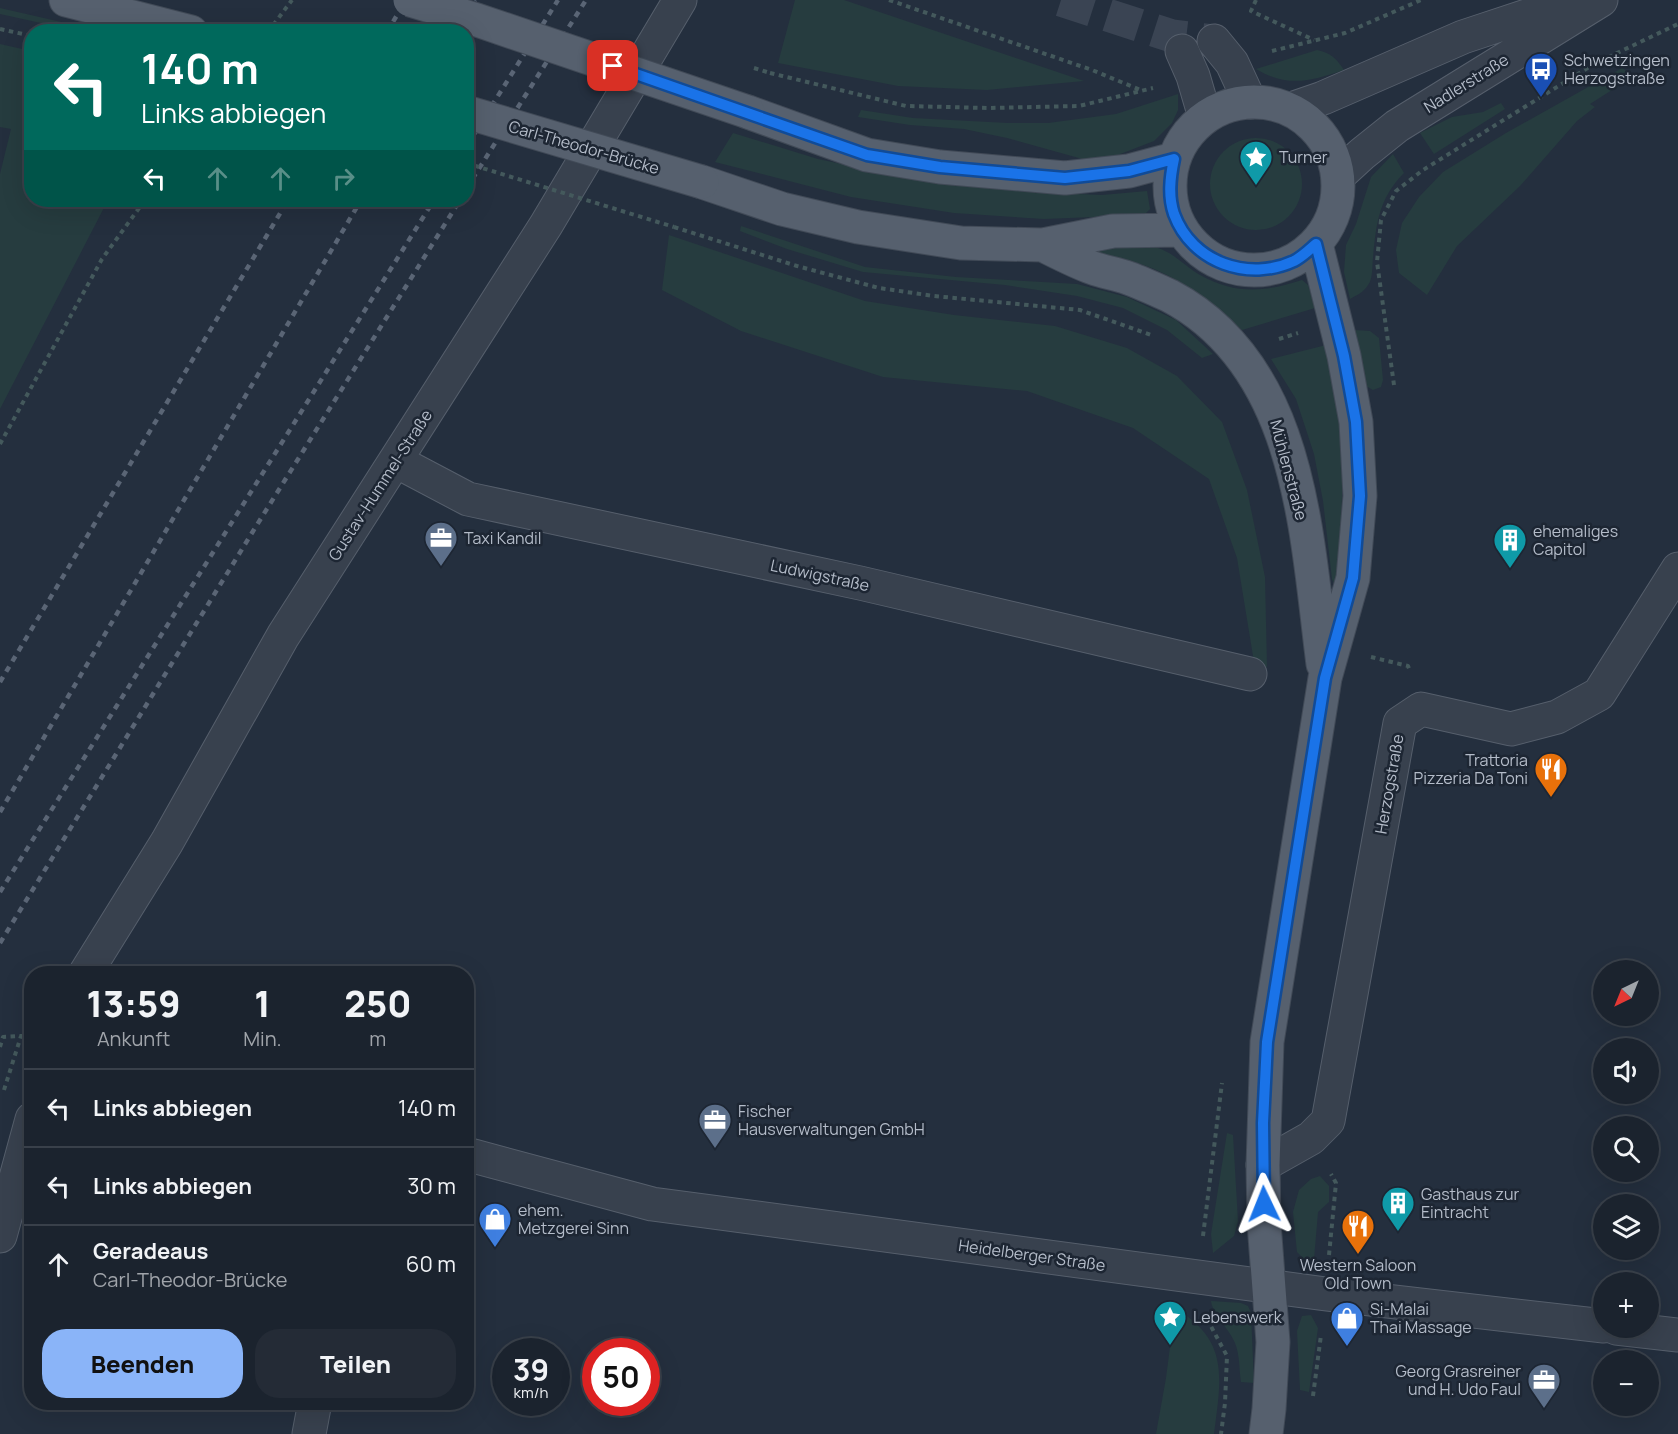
<!DOCTYPE html>
<html lang="de">
<head>
<meta charset="utf-8">
<style>
  body { margin:0; font-family:Manrope,sans-serif; background:#242b36; color:#f1f3f6; height:100vh; display:flex; flex-direction:column; font-size:22px; white-space:nowrap }
  * { box-sizing:border-box; margin:0 }
  p { font-size:20px; color:#a0a4aa }
  .icon { flex:none; width:33px; height:33px; fill:none; stroke:currentColor; stroke-width:2; stroke-linecap:round; stroke-linejoin:round }
  .map { position:relative; flex:1; overflow:hidden }
  .details { position:absolute; left:24px; top:966px; width:450px; height:444px; display:flex; flex-direction:column; background:#1b232e; border-radius:24px; box-shadow:0 6px 24px #0002,0 0 0 2px #39404a }
  .details>* { flex:none }
  .banner { position:absolute; left:24px; top:24px; width:450px; height:183px; border-radius:24px; box-shadow:0 6px 24px #0002,0 0 0 2px #39404a; background:#00695c; color:#fff; overflow:hidden }
  .needle { width:39px; rotate:223deg }
  .controls { position:absolute; left:1593px; top:960px; display:grid; gap:12px }
  .controls a { display:grid; place-items:center; width:66px; height:66px; border-radius:50%; background:#1b232e; box-shadow:0 6px 24px #0002,0 0 0 2px #39404a; font-size:30px }
  .speed { position:absolute; left:492px; top:1338px; display:flex; gap:12px; font-size:30px; font-weight:700; text-align:center }
  .speed>* { display:grid; place-content:center; width:78px; height:78px; border-radius:50%; background:#1b232e; box-shadow:0 6px 24px #0002,0 0 0 2px #39404a; line-height:1 }
  .speed small { font-size:15px; font-weight:400 }
  .speed .limit { border:9px solid #d22; background:#fff; color:#111 }
  .pin { position:absolute; display:grid; place-items:center; width:51px; height:51px; color:#fff; margin:-26px; border-radius:12px; box-shadow:0 3px 9px #0006 }
  .me { position:absolute; width:66px; margin:-33px; rotate:358deg; stroke-linejoin:round; filter:drop-shadow(0 0 4px #0008) }
  .turn { display:flex; align-items:center; gap:21px; height:126px; padding:0 18px; font-size:27px }
  .turn .icon { width:78px; height:78px; stroke-width:2.5 }
  .turn b { display:block; font-size:42px; line-height:51px }
  .lanes { display:flex; align-items:center; height:57px; padding:0 18px; background:#0003; justify-content:center; gap:30px; direction:ltr }
  .lanes .off { opacity:.35 }
  .eta { display:flex; justify-content:space-evenly; align-items:center; height:102px; text-align:center }
  .eta b { font-size:36px; font-weight:800; line-height:42px }
  .button { display:flex; gap:12px; margin-top:auto; padding:12px 18px }
  .button a { flex:1; height:69px; border-radius:24px; background:#8ab4f8; color:#111; font-size:24px; font-weight:800; line-height:69px; text-align:center }
  .button a+a { background:#242b36; color:#f1f3f6 }
  ul { padding:0; list-style:none }
  li { display:flex; align-items:center; gap:18px; height:78px; padding:0 18px; border-top:2px solid #39404a }
  li div { flex:1 }
  li b { display:block; font-size:22px }
  li em { font-style:normal }
  .map>svg:first-child { display:block }
  .green { fill:#263c3f }
  .lines { fill:none; stroke-linecap:round; stroke-linejoin:round }
  .minor-tunnel { stroke:#3a4453; stroke-width:33; stroke-dasharray:33 16; stroke-linecap:butt }
  .minor-casing { stroke:#565f6c; stroke-width:35 }
  .major-casing { stroke:#414a57; stroke-width:35 }
  .path { stroke:#44595c; stroke-width:4; stroke-dasharray:4.5 4.5; stroke-linecap:butt }
  .minor { stroke:#38414e; stroke-width:33 }
  .major { stroke:#56606e; stroke-width:33 }
  .rail { stroke:#5a6575; stroke-width:4.5; stroke-dasharray:6 6; stroke-linecap:butt }
  .major-bridge-casing { stroke:#414a57; stroke-width:35; stroke-linecap:butt }
  .path-bridge { stroke:#44595c; stroke-width:4; stroke-dasharray:4.5 4.5; stroke-linecap:butt }
  .major-bridge { stroke:#56606e; stroke-width:33 }
  .route-casing { stroke:#114b97; stroke-width:15 }
  .route { stroke:#1a73e8; stroke-width:10 }
  .labels { text-anchor:middle; dominant-baseline:central; stroke-width:5; stroke-linejoin:round; paint-order:stroke }
  .poi-label { font-size:16px; fill:#b4bcc9; stroke:#1d2633; text-anchor:start }
  .street-label { font-size:16px; fill:#b4bcc9; stroke:#1d2633 }
</style>
</head>
<body>
<div class="map">
<svg width="1678" height="1434" viewBox="0 0 1678 1434">
  <rect width="100%" height="100%" fill="#242f3e"/>
  <path class="green" d="M795 0H844L1084 81 987 90 898 86 778 63Z
    M0 8 70 24 68 29 0 14Z
    M0 44 31 51 32 200H108L0 409V174L11 129 0 127Z
    M1317 50C1331 53 1336 58 1344 70 1311 81 1288 88 1256 69Z
    M1622 68 1634 76 1590 104 1595 107 1577 121 1520 186 1457 246 1427 295 1399 273 1396 250 1402 223 1419 197 1443 172 1506 133Z
    M1178 94V110L1172 123 1154 141 1110 158 1086 160 1007 138 964 129 910 125 858 117 861 110 913 118 1008 123H1048L1116 114Z
    M1501 103 1505 109 1434 154 1420 133 1452 117 1483 112Z
    M733 133 818 159 933 183 1029 192 1102 195 1147 191 1150 209 1144 215 1044 219 954 213 851 197 715 162Z
    M1210 184a46 46 0 1 1 92 0a46 46 0 1 1-92 0Z
    M1393 154 1404 173C1379 198 1376 224 1373 258 1372 266 1373 279 1368 285 1364 292 1357 295 1350 299L1344 272 1346 245 1356 224 1371 177Z
    M741 226 865 267 956 277 1077 284 1127 297 1176 320 1213 354 1202 358 1167 330 1123 308 1077 296 1005 285 863 272 787 249 740 231Z
    M669 235 865 301 954 315 1055 326 1127 348 1177 376 1222 422 1247 490 1265 577 1267 667 1254 662 1237 558 1209 479 1133 428 1027 391 883 377 741 331 662 290Z
    M1098 246C1117 246 1139 243 1158 248 1174 253 1186 267 1200 275 1235 295 1266 292 1302 280L1308 285 1315 308 1242 330C1195 287 1162 265 1098 253Z
    M1354 330 1370 331 1379 338 1383 380 1381 387 1373 390 1366 386Z
    M1326 345 1339 418 1343 469 1339 582 1335 586 1332 579 1323 501 1314 454 1296 399 1271 359Z
    M1227 1133 1233 1135 1238 1221 1234 1236 1213 1253 1211 1234Z
    M1320 1176 1329 1186V1202L1318 1212 1314 1259 1311 1266 1297 1252 1293 1212 1299 1190 1311 1179Z
    M1211 1301 1241 1303 1248 1306 1251 1313 1254 1383 1241 1382C1239 1370 1240 1355 1235 1343 1230 1330 1212 1313 1211 1301Z
    M1175 1308C1230 1341 1221 1378 1214 1434H1156L1166 1378Z
    M1311 1315 1318 1328 1309 1392 1300 1390 1297 1331 1302 1316Z"/>
  <g class="lines">
    <path class="minor-tunnel" d="M1061 0 1172 36 1214 41"/>
    <defs>
      <path id="minor" d="M1214 41 1232 63 1250 102
        M1182 51 1193 76 1205 117
        M1291 109 1323 98 1463 37 1575 0
        M1338 176 1362 154 1397 126 1601 0
        M396 461 468 499 860 583 1250 674
        M85 974 167 842 283 636 546 225 680 0
        M466 1154 652 1204 1326 1294 1604 1326
        M1263 1165 1311 1138 1328 1121 1400 723 1421 709 1511 729 1557 717 1599 694 1678 569
        M0 1236 32 1119
        M1616 1328 1678 1335
        M309 1434 315 1402"/>
      <path id="major" d="M66 0 191 32
        M1170 186a84 84 0 1 1 168 0a84 84 0 1 1-168 0Z
        M748 112 867 155 940 167 1065 178 1129 171 1174 159
        M702 182 782 209 858 227 961 243 1043 245 1113 231 1182 230
        M1043 245C1059 253 1076 262 1093 268 1104 272 1117 274 1128 278 1142 283 1157 290 1170 296 1302 366 1306 534 1323 664
        M1266 1434 1269 1409 1273 1342 1264 1223 1263 1165 1267 1042 1325 678 1353 578 1360 496 1356 422 1344 356 1316 244"/>
    </defs>
    <use href="#minor" class="minor-casing"/>
    <use href="#major" class="major-casing"/>
    <path class="path" d="M889 0 1092 70 1143 91
      M1256 0 1251 11 1314 40
      M0 29 32 36
      M268 32 292 0
      M1272 51 1345 33 1421 0
      M770 73 906 106 988 108 1079 106 1153 88
      M674 227 797 266 879 288 934 296 1080 310 1151 335
      M1279 339 1298 333
      M1394 385 1377 262 1381 220 1396 191 1423 170 1594 64 1678 24
      M0 444 102 259 145 200
      M1371 657 1408 666 1410 671
      M0 1047 3 1037 21 1036 32 1039
      M4 1090 21 1036
      M1203 1236 1222 1083
      M1329 1255 1336 1183 1331 1174
      M1207 1319 1227 1356 1225 1403 1221 1434
      M1313 1396 1321 1335"/>
    <use href="#minor" class="minor"/>
    <use href="#major" class="major"/>
    <path class="rail" d="M387 32 406 0
      M457 32 475 0
      M466 147 558 0
      M466 189 586 0
      M0 682 288 200
      M0 812 361 200
      M0 892 434 200
      M0 943 255 528 460 200"/>
    <defs>
      <path id="major-bridge" d="M410 0 477 20 748 112
        M466 112 702 182"/>
    </defs>
    <use href="#major-bridge" class="major-bridge-casing"/>
    <path class="path-bridge" d="M754 68 770 73
      M466 163 674 227"/>
    <use href="#major-bridge" class="major-bridge"/>
  </g>
  <g class="lines">
    <defs>
      <path id="route" d="M613 66 867 155 940 167 1065 178 1129 171 1174 159C1170 178 1168 196 1174 214 1192 263 1249 282 1294 261 1302 257 1309 250 1316 244L1344 356 1356 422 1360 496 1353 578 1325 678 1267 1042 1263 1123 1264 1204"/>
    </defs>
    <use href="#route" class="route-casing"/>
    <use href="#route" class="route"/>
  </g>
  <defs>
    <symbol id="bus-pin" viewBox="-11 -11 22 30"><path d="M0 17L-7.5 6A9.5 9.5 0 1 1 7.5 6Z" fill="#1a4fb4" stroke="#1d2633"/><path d="M-5-6H5V4H4V6H2V4H-2V6H-4V4H-5ZM-3.5-4V0h7V-4ZM-3.5 1.2v1.5H-2V1.2ZM2 1.2v1.5H3.5V1.2Z" fill="#fff"/></symbol>
    <symbol id="sight-pin" viewBox="-11 -11 22 30"><path d="M0 17L-7.5 6A9.5 9.5 0 1 1 7.5 6Z" fill="#0f9aa8" stroke="#1d2633"/><path d="M0-6L1.8-2.2L6-1.7L2.9 1.2L3.7 5.4L0 3.3L-3.7 5.4L-2.9 1.2L-6-1.7L-1.8-2.2Z" fill="#fff"/></symbol>
    <symbol id="office-pin" viewBox="-11 -11 22 30"><path d="M0 17L-7.5 6A9.5 9.5 0 1 1 7.5 6Z" fill="#5c6f8a" stroke="#1d2633"/><path d="M-6-3h4V-5.5h4V-3h4V5H-6ZM-1-4.5V-3h2v-1.5ZM-6 0V1H6V0Z" fill="#fff"/></symbol>
    <symbol id="building-pin" viewBox="-11 -11 22 30"><path d="M0 17L-7.5 6A9.5 9.5 0 1 1 7.5 6Z" fill="#0f9aa8" stroke="#1d2633"/><path d="M-4-6H4V6H1V3H-1V6H-4ZM-2.5-4.3h1.7v1.8h-1.7ZM.8-4.3h1.7v1.8H.8ZM-2.5-1h1.7V.8h-1.7ZM.8-1h1.7V.8H.8Z" fill="#fff"/></symbol>
    <symbol id="restaurant-pin" viewBox="-11 -11 22 30"><path d="M0 17L-7.5 6A9.5 9.5 0 1 1 7.5 6Z" fill="#e8710a" stroke="#1d2633"/><path d="M-5-6h1v4h1v-4h1v4h1v-4h1v5L-1.5 .5V6h-2V.5L-5-1ZM5-6V6H3V1.5H1.5Q1.5-4 5-6Z" fill="#fff"/></symbol>
    <symbol id="shop-pin" viewBox="-11 -11 22 30"><path d="M0 17L-7.5 6A9.5 9.5 0 1 1 7.5 6Z" fill="#3f7fe0" stroke="#1d2633"/><path d="M-5-2.5h2.3a2.7 3.5 0 0 1 5.4 0H5L5.5 6h-11ZM-1.5-2.5h3a1.5 2.3 0 0 0-3 0Z" fill="#fff"/></symbol>
  </defs>
  <g fill-rule="evenodd">
    <use href="#bus-pin" x="1522" y="50" width="38" height="52"/>
    <use href="#sight-pin" x="1237" y="138" width="38" height="52"/>
    <use href="#office-pin" x="422" y="519" width="38" height="52"/>
    <use href="#building-pin" x="1491" y="521" width="38" height="52"/>
    <use href="#restaurant-pin" x="1532" y="750" width="38" height="52"/>
    <use href="#office-pin" x="696" y="1101" width="38" height="52"/>
    <use href="#building-pin" x="1379" y="1184" width="38" height="52"/>
    <use href="#shop-pin" x="476" y="1200" width="38" height="52"/>
    <use href="#restaurant-pin" x="1339" y="1207" width="38" height="52"/>
    <use href="#sight-pin" x="1151" y="1298" width="38" height="52"/>
    <use href="#shop-pin" x="1328" y="1299" width="38" height="52"/>
    <use href="#office-pin" x="1525" y="1361" width="38" height="52"/>
  </g>
  <g class="labels">
    <g class="poi-label">
      <text x="1564" y="60">Schwetzingen<tspan x="1564" dy="18">Herzogstraße</tspan></text>
      <text x="1279" y="157">Turner</text>
      <text x="1533" y="531">ehemaliges<tspan x="1533" dy="18">Capitol</tspan></text>
      <text x="464" y="538">Taxi Kandil</text>
      <text x="1528" y="760" text-anchor="end">Trattoria<tspan x="1528" dy="18">Pizzeria Da Toni</tspan></text>
      <text x="738" y="1111">Fischer<tspan x="738" dy="18">Hausverwaltungen GmbH</tspan></text>
      <text x="1421" y="1194">Gasthaus zur<tspan x="1421" dy="18">Eintracht</tspan></text>
      <text x="518" y="1210">ehem.<tspan x="518" dy="18">Metzgerei Sinn</tspan></text>
      <text x="1358" y="1265" text-anchor="middle">Western Saloon<tspan x="1358" dy="18">Old Town</tspan></text>
      <text x="1370" y="1309">Si-Malai<tspan x="1370" dy="18">Thai Massage</tspan></text>
      <text x="1193" y="1317">Lebenswerk</text>
      <text x="1521" y="1371" text-anchor="end">Georg Grasreiner<tspan x="1521" dy="18">und H. Udo Faul</tspan></text>
    </g>
    <g class="street-label">
      <text transform="translate(1466 83) rotate(-32)">Nadlerstraße</text>
      <text transform="translate(584 147) rotate(16)">Carl-Theodor-Brücke</text>
      <text transform="translate(1289 470) rotate(75)">Mühlenstraße</text>
      <text transform="translate(380 485) rotate(-57)">Gustav-Hummel-Straße</text>
      <text transform="translate(820 575) rotate(12)">Ludwigstraße</text>
      <text transform="translate(1389 784) rotate(-80)">Herzogstraße</text>
      <text transform="translate(1032 1255) rotate(8)">Heidelberger Straße</text>
    </g>
  </g>
</svg>
<div class="controls">
<a><svg class="needle" viewBox="-14 -14 28 28"><path d="M0-13l5 13h-10z" fill="#e53935"/><path d="M0 13l5-13h-10z" fill="#a0a4aa"/></svg></a>
<a><svg class="icon" aria-label="sound" viewBox="0 0 24 24"><path d="M4 9h4l5-4v14l-5-4H4zM17 9q2 3 0 6"/></svg></a>
<a><svg class="icon" aria-label="search" viewBox="0 0 24 24"><circle cx="10" cy="10" r="6"/><path d="M15 15l6 6"/></svg></a>
<a><svg class="icon" aria-label="layers" viewBox="0 0 24 24"><path d="M12 4l9 5-9 5-9-5zM3 14l9 5 9-5"/></svg></a>
<a>+</a>
<a>−</a>
</div>
<div class="speed"><div>39<small>km/h</small></div><div class="limit">50</div></div>
<div class="pin" style="left:613px;top:66px;background:#d93025"><svg class="icon" aria-label="arrive" viewBox="0 0 24 24"><path d="M6 21V4h12l-3 4 3 4H6"/></svg></div>
<svg class="me" style="left:1264px;top:1204px" viewBox="-20 -20 40 40"><path d="M0-17L14 15 0 8-14 15z" fill="#1a73e8" stroke="#fff" stroke-width="4"/></svg>
<div class="banner">
<div class="turn"><svg class="icon" aria-label="left" viewBox="0 0 24 24"><path d="M17 20v-9H6M10 6l-5 5 5 5"/></svg><div><b>140 m</b>Links abbiegen</div></div>
<div class="lanes"><svg class="icon" aria-label="left" viewBox="0 0 24 24"><path d="M17 20v-9H6M10 6l-5 5 5 5"/></svg><svg class="icon off" aria-label="ahead" viewBox="0 0 24 24"><path d="M12 20V5M6 11l6-6 6 6"/></svg><svg class="icon off" aria-label="ahead" viewBox="0 0 24 24"><path d="M12 20V5M6 11l6-6 6 6"/></svg><svg class="icon off" aria-label="right" viewBox="0 0 24 24"><path d="M7 20v-9h11M14 6l5 5-5 5"/></svg></div>
</div>
<section class="details">
<div class="eta">
<div><b>13:59</b><p>Ankunft</p></div>
<div><b>1</b><p>Min.</p></div>
<div><b>250</b><p>m</p></div>
</div>
<ul>
<li><svg class="icon" aria-label="left" viewBox="0 0 24 24"><path d="M17 20v-9H6M10 6l-5 5 5 5"/></svg><div><b>Links abbiegen</b></div><em>140 m</em></li>
<li><svg class="icon" aria-label="left" viewBox="0 0 24 24"><path d="M17 20v-9H6M10 6l-5 5 5 5"/></svg><div><b>Links abbiegen</b></div><em>30 m</em></li>
<li><svg class="icon" aria-label="ahead" viewBox="0 0 24 24"><path d="M12 20V5M6 11l6-6 6 6"/></svg><div><b>Geradeaus</b><p>Carl-Theodor-Brücke</p></div><em>60 m</em></li>
</ul>
<div class="button"><a>Beenden</a><a>Teilen</a></div>
</section>
</div>
</body>
</html>
